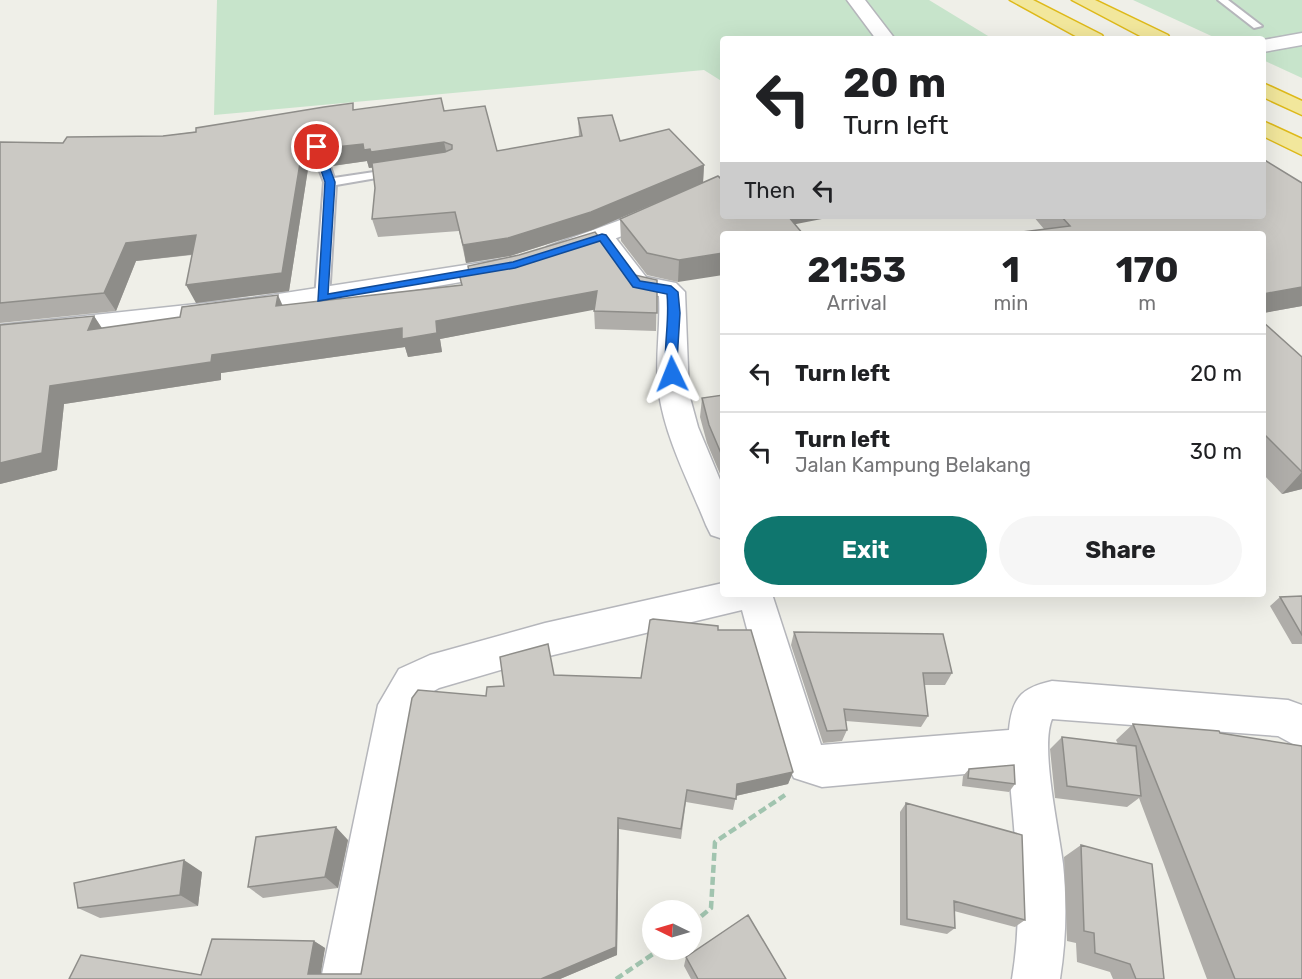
<!DOCTYPE html>
<html lang="en">
<head>
<meta charset="utf-8">
<style>
  body { margin:0; font-family:Rubik,sans-serif; background:#f6f6f6; color:#202124; height:100vh; display:flex; flex-direction:column; font-size:22px; white-space:nowrap }
  * { box-sizing:border-box; margin:0 }
  p { font-size:20px; color:#757577 }
  .icon { flex:none; width:33px; height:33px; fill:none; stroke:currentColor; stroke-width:2; stroke-linecap:round; stroke-linejoin:round }
  .map { position:relative; flex:1; overflow:hidden }
  .drawer { position:absolute; left:720px; top:231px; width:546px; height:366px; display:flex; flex-direction:column; background:#fff; border-radius:6px; box-shadow:0 6px 24px #0002 }
  .drawer>* { flex:none }
  .banner { position:absolute; left:720px; top:36px; width:546px; height:183px; border-radius:6px; box-shadow:0 6px 24px #0002; background:#fff; color:#202124; overflow:hidden }
  .needle { width:39px; rotate:275deg }
  .controls { position:absolute; left:642px; top:900px; display:grid; gap:12px }
  .controls a { display:grid; place-items:center; width:60px; height:60px; border-radius:50%; background:#fff; box-shadow:0 6px 24px #0002; font-size:30px }
  .pin { position:absolute; display:grid; place-items:center; width:51px; height:51px; color:#fff; margin:-26px; border:3px solid #fff; border-radius:50%; box-shadow:0 2px 6px #0007 }
  .me { position:absolute; width:66px; margin:-33px; rotate:358deg; stroke-linejoin:round; filter:drop-shadow(0 0 4px #0008) }
  .turn { display:flex; align-items:center; gap:21px; height:126px; padding:0 24px; font-size:27px }
  .turn .icon { width:78px; height:78px; stroke-width:2.5 }
  .turn b { display:block; font-size:42px; line-height:51px }
  .then { display:flex; align-items:center; height:57px; padding:0 24px; background:#0003; gap:12px; font-size:22px }
  .eta { display:flex; justify-content:space-evenly; align-items:center; height:102px; text-align:center }
  .eta b { font-size:36px; font-weight:700; line-height:42px }
  .cta { display:flex; gap:12px; margin-top:auto; padding:12px 24px }
  .cta a { flex:1; height:69px; border-radius:36px; background:#0f766e; color:#fff; font-size:24px; font-weight:700; line-height:69px; text-align:center }
  .cta a+a { background:#f6f6f6; color:#202124 }
  ul { padding:0; list-style:none }
  li { display:flex; align-items:center; gap:18px; height:78px; padding:0 24px; border-top:2px solid #e0e0e0 }
  li div { flex:1 }
  li b { display:block; font-size:22px }
  li em { font-style:normal }
  .map>svg:first-child { display:block }
  .green { fill:#c7e4cb }
  .lines { fill:none; stroke-linecap:round; stroke-linejoin:round }
  .lane-casing { stroke:#b5b6bb; stroke-width:4 }
  .street-casing { stroke:#b5b6bb; stroke-width:3 }
  .secondary-casing { stroke:#b6b8bd; stroke-width:3 }
  .highway-casing { stroke:#deb919; stroke-width:3 }
  .path { stroke:#a1c4af; stroke-width:4.5; stroke-dasharray:8 4; stroke-linecap:butt }
  .lane { fill:#fff; fill-rule:evenodd }
  .street { fill:#fff; fill-rule:evenodd }
  .secondary { fill:#fff; fill-rule:evenodd }
  .highway { fill:#f2e79c; fill-rule:evenodd }
  .wall { fill:#afada9 }
  .shaded-wall { fill:#8e8d89 }
  .building { fill:#cbc9c4; stroke:#8e8d89; stroke-width:1.5 }
  .route { fill:#1a73e8; stroke:#114b97; stroke-width:1.5 }
</style>
</head>
<body>
<div class="map">
<svg width="1302" height="979" viewBox="0 0 1302 979">
  <rect width="100%" height="100%" fill="#efefe8"/>
  <path class="green" d="M217 0H929L993 39H723V82L704 70 214 115Z
    M1133 0H1302V78L1263 60V39H1218Z"/>
  <g class="lines">
    <defs>
      <path id="lane" d="M1218 0H1228L1262 26 1254 28Z
        M317 144 323 147 334 178 394 169 400 172 394 175 336 185 329 298 322 302 315 298 324 182 311 147Z"/>
      <path id="street" d="M847 0H865L895 39H876Z
        M602 229 611 232 646 277 676 283 685 292 689 394 698 427 723 487V539L711 535 706 525C689 482 666 440 659 394 654 361 661 329 659 296L628 290 589 237 593 232Z
        M723 583V594H772L821 745 1009 730C1012 699 1020 688 1052 681L1288 700 1302 705V749L1278 736 1052 719C1040 747 1059 830 1063 864 1067 903 1066 941 1060 979H1012C1024 908 1015 841 1009 770L822 787 794 778 779 749 742 610 545 657 439 688 427 695 417 710 369 979H321L378 705 399 669 430 655 545 623Z"/>
      <path id="secondary" d="M1302 33V45L1263 52V40Z
        M723 176V192L679 215 565 257 556 260 547 257 543 252 547 247 661 205Z
        M504 259 513 261 517 267 513 273 316 307 0 343V325L253 298Z"/>
      <path id="highway" d="M1010 0H1033L1102 35 1104 39H1081Z
        M1072 0H1095L1168 35 1170 39H1146Z
        M1263 83 1302 101V115L1263 97Z
        M1263 121 1302 139V155L1263 136Z"/>
    </defs>
    <use href="#lane" class="lane-casing"/>
    <use href="#street" class="street-casing"/>
    <use href="#secondary" class="secondary-casing"/>
    <use href="#highway" class="highway-casing"/>
    <path class="path" d="M692 924 711 908 715 842 785 795
      M616 979 659 950"/>
    <use href="#lane" class="lane"/>
    <use href="#street" class="street"/>
    <use href="#secondary" class="secondary"/>
    <use href="#highway" class="highway"/>
  </g>
  <path class="wall" d="M355 110 444 111 497 151 579 136 578 118 620 141 704 165 703 182 723 234 678 282 647 275 621 241 620 219 660 201 592 230 510 256 466 263 459 231 378 237 372 219 375 188 373 167 369 168 367 161 332 166 325 146 316 142 309 146 316 168 308 169 289 291 196 303 192 255 136 261 116 311 0 323V142L63 143 163 136Z
    M1302 183V306L1263 313 1044 229 1033 216H1263Z
    M626 273 657 280 656 331 595 329 594 309 440 339 442 352 408 357 405 347 221 373V380L64 404 57 470 0 484V325L94 316 102 328 283 305Z
    M1263 322 1302 357V489L1282 494 1263 474Z
    M723 395V481L707 443 700 417 702 398Z
    M1302 596V644H1292L1270 606 1280 597Z
    M718 630 793 772 788 784 736 796 733 810 686 802 681 839 619 829 617 955 560 979H69L201 975 314 941 325 948 320 974H361L486 696 504 686 554 675 641 678Z
    M794 632 952 673 945 685H924L928 716 921 727 846 721 847 730 842 741 823 743 791 645Z
    M1133 724 1302 979H1207L1139 798 1127 807 1055 798 1050 749 1062 737 1118 744 1116 740Z
    M969 769 1015 784 1009 792 962 786 963 776Z
    M906 803 1025 920 1015 927 954 911 955 928 947 934 900 925V812Z
    M348 840 338 888 263 898 248 887Z
    M1081 845 1164 979H1113L1110 972 1077 962 1076 943 1067 941 1064 857Z
    M202 872 198 906 100 918 78 908Z
    M686 957 786 979H691L684 966Z"/>
  <path class="shaded-wall" d="M310 124 316 142 309 146 303 129Z
    M444 142 448 160 369 168 367 161 332 166 326 148 363 144Z
    M310 150 316 168 308 169 289 291 196 303 186 285 302 151Z
    M704 165 703 183 592 230 510 256 466 263 463 245Z
    M778 216H837L776 228Z
    M196 235 205 253 136 261 116 311 104 293 126 243Z
    M723 253V275L678 282 679 260Z
    M1302 287V306L1263 313V294Z
    M597 291 598 309 440 339 442 352 408 357 405 347 221 373V380L64 404 57 470 0 484V463L50 386 212 355 436 321Z
    M278 295 286 313 276 306Z
    M94 316 106 335 88 330Z
    M1302 472V489L1282 494Z
    M793 772 788 784 735 796 737 784Z
    M618 818 619 829 617 955 560 979H541Z
    M336 827 348 840 338 888 325 877Z
    M184 860 202 872 198 906 180 895Z
    M314 941 325 948 320 979 308 974Z"/>
  <path class="building" d="M441 98 444 111 485 106 497 151 582 136 578 118 612 115 620 141 669 129 704 165 591 212 508 238 463 245 455 212 372 219 375 188 372 163 445 152 452 149V145L444 142 371 152 370 149 364 150 363 144 326 148 320 129 310 124 303 129 310 150 302 151 282 273 186 285 196 235 126 243 104 293 0 303V142L63 143 67 137 163 136 196 132V128L324 107 353 103V110Z
    M1263 159 1302 183V287L1263 294V234H1006L1070 226 1061 216H1263Z
    M718 176 723 181V216H788L803 234H723V253L679 260 647 253 620 219Z
    M595 232 626 273 657 280V313L594 311 597 291 436 321 437 333 402 339V328L212 355 211 362 50 386 42 453 0 463V325L94 316 88 330 180 317 182 307 278 295 276 306 462 285 459 274 469 272 468 266 519 255Z
    M1263 322 1302 357V472L1263 433Z
    M723 395V458L709 425 702 398Z
    M1302 596V635L1280 597Z
    M653 619 718 626V630H751L793 772 737 784 736 799 687 790 681 829 618 818 616 947 541 979H69L81 955 201 975 212 939 314 941 308 974H361L412 698 418 690 486 696 487 687 504 686 500 657 548 644 554 675 641 678 650 620Z
    M794 632 943 634 952 673H923L928 716 844 709 847 730 827 731Z
    M1133 724 1219 731 1220 733 1302 746V979H1235Z
    M1062 737 1136 746 1141 796 1067 786Z
    M1014 765 1015 784 968 778 969 769Z
    M906 803 1022 835 1025 920 954 901 955 928 907 919Z
    M336 827 325 877 248 887 256 837Z
    M1081 845 1152 864 1164 979H1136L1130 964 1095 953 1094 933 1084 931Z
    M184 860 180 895 78 908 74 883Z
    M748 915 786 979H698L686 957Z"/>
  <path class="route" d="M317 145 322 147 335 182 328 294 513 262 602 234 606 235 640 281 671 286 678 292 680 313 676 377 672 378 666 374C663 347 670 321 667 294L633 287 600 241 515 268 318 301 325 182 313 147Z"/>
</svg>
<div class="controls">
<a><svg class="needle" viewBox="-14 -14 28 28"><path d="M0-13l5 13h-10z" fill="#e53935"/><path d="M0 13l5-13h-10z" fill="#757577"/></svg></a>
</div>
<div class="pin" style="left:317px;top:147px;background:#d93025"><svg class="icon" aria-label="arrive" viewBox="0 0 24 24"><path d="M6 21V4h12l-3 4 3 4H6"/></svg></div>
<svg class="me" style="left:672px;top:374px" viewBox="-20 -20 40 40"><path d="M0-17L14 15 0 8-14 15z" fill="#1a73e8" stroke="#fff" stroke-width="4"/></svg>
<div class="banner">
<div class="turn"><svg class="icon" aria-label="left" viewBox="0 0 24 24"><path d="M17 20v-9H6M10 6l-5 5 5 5"/></svg><div><b>20 m</b>Turn left</div></div>
<div class="then">Then<svg class="icon" aria-label="left" viewBox="0 0 24 24"><path d="M17 20v-9H6M10 6l-5 5 5 5"/></svg></div>
</div>
<section class="drawer">
<div class="eta">
<div><b>21:53</b><p>Arrival</p></div>
<div><b>1</b><p>min</p></div>
<div><b>170</b><p>m</p></div>
</div>
<ul>
<li><svg class="icon" aria-label="left" viewBox="0 0 24 24"><path d="M17 20v-9H6M10 6l-5 5 5 5"/></svg><div><b>Turn left</b></div><em>20 m</em></li>
<li><svg class="icon" aria-label="left" viewBox="0 0 24 24"><path d="M17 20v-9H6M10 6l-5 5 5 5"/></svg><div><b>Turn left</b><p>Jalan Kampung Belakang</p></div><em>30 m</em></li>
</ul>
<div class="cta"><a>Exit</a><a>Share</a></div>
</section>
</div>
</body>
</html>
